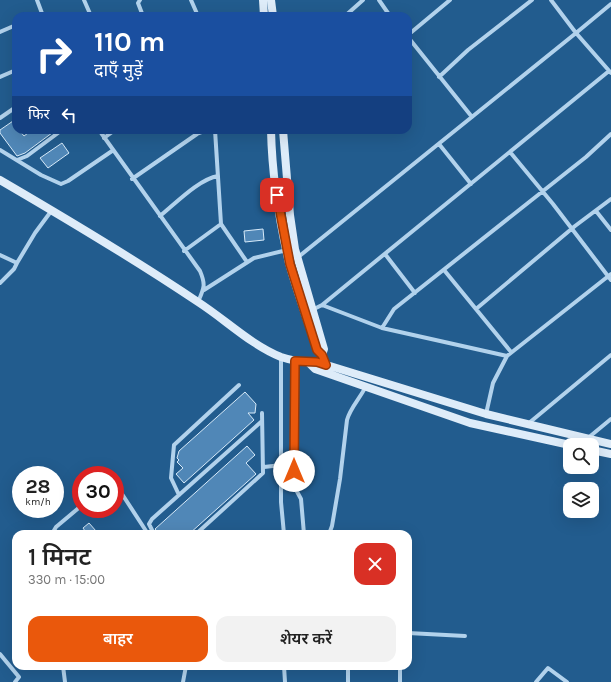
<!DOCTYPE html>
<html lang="hi">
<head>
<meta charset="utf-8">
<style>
  body { margin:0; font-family:Karla,"Noto Sans Devanagari",sans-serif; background:#f2f2f2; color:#222; height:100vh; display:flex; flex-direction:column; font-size:15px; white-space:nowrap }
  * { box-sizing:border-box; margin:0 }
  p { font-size:13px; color:#767676 }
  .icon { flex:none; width:22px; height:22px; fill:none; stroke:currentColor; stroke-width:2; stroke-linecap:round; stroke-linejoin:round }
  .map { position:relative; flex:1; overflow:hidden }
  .panel { position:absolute; left:12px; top:530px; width:400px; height:140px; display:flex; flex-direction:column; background:#fff; border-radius:12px; box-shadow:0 4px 16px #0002 }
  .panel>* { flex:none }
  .banner { position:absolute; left:12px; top:12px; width:400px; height:122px; border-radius:12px; box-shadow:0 4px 16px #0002; background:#1a4fa0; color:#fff; overflow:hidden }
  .fabs { position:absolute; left:563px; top:438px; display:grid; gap:8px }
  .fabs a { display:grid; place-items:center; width:36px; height:36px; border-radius:8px; background:#fff; box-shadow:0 4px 16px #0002; font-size:20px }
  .speed { position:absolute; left:12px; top:466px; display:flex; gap:8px; font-size:20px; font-weight:700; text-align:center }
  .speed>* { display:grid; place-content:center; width:52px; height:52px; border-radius:50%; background:#fff; box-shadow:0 4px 16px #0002; line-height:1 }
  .speed small { font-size:10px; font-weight:400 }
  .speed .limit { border:6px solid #d22; background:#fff; color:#111 }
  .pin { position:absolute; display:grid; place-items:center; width:34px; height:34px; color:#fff; margin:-17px; border-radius:8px; box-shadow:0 2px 6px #0006 }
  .me { position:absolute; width:44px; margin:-22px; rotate:0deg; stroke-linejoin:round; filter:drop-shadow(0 0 3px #0008) }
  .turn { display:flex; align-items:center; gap:14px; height:84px; padding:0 16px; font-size:18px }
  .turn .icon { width:52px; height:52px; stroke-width:2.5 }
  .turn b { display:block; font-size:28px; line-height:34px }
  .then { display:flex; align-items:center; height:38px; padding:0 16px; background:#0003; gap:8px; font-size:15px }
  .round { display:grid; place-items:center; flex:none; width:42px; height:42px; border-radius:12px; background:#f2f2f2 }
  .summary { display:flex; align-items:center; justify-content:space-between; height:68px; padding:0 16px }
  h1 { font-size:24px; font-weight:600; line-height:30px }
  .action { display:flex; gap:8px; margin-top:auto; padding:8px 16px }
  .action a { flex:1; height:46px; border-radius:12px; background:#ea580c; color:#fff; font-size:16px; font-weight:600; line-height:46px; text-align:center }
  .action a+a { background:#f2f2f2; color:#222 }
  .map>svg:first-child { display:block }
  .building { fill:#5087b7; stroke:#d7eaf9 }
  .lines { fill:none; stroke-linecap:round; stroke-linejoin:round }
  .street { stroke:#b2d2ec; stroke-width:4 }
  .secondary { stroke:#deecf9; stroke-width:8 }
  .route-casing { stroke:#983908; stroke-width:10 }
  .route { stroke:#ea580c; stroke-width:7 }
</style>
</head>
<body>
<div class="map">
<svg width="611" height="682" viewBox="0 0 611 682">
  <rect width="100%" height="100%" fill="#225c8e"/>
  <path class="building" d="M13 121 16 126V130H19L24 136 32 130H56L25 153 17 156 0 133V130Z
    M62 143 69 153 48 168 40 158Z
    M263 229 264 240 245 242 244 231Z
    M245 392 256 404 255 413H248L254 420 184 483 176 474 183 468 177 462 179 460 177 458 179 451Z
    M247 446 255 455 246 463 256 474 189 534H160L155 529Z
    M89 523 96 531 93 534H87L83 528Z"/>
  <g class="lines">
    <path class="street" d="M37 0 43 16
      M84 0 91 16
      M140 0 138 3 143 16
      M191 0 198 16
      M379 0 390 16
      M345 16 363 0
      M0 32 16 25
      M408 35 450 0
      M408 37 472 117
      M611 73 576 33 611 4
      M0 77 16 70
      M439 77 468 50 532 0
      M0 118 16 107
      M99 130 200 271C206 285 204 288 198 302
      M215 130 221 224 247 262
      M104 138 115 130
      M439 144 471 184
      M0 150 41 175 61 184 68 181 112 151
      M510 152 553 204 611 280
      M17 160 27 156 62 130
      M132 179 197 134 207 130
      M596 211 611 230
      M160 216C175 204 199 179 218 176
      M184 251 221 224
      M385 254 415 293
      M0 255 17 263 35 233 52 210
      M297 258 576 33 551 0
      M444 270 511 352
      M0 283 14 269 17 263
      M204 290 254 258 287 250
      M322 305 609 71
      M476 309 575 226 611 199
      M312 310 322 305 382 328 507 356
      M382 328 394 309 586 157 611 134
      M281 357V502L284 534
      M295 361 294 486 301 499 304 534
      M486 414 493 383 507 356 611 274
      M529 423 611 355
      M588 438 611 419
      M264 467 282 465
      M282 487 294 486
      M115 488 122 494 148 534
      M179 495 171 478 174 445 239 385
      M52 534 56 527 81 506
      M154 534 149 524 152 519 262 421
      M196 534 263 473 262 413
      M329 534 332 526 340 479 347 420C350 408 361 397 366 386
      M408 633 465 636
      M0 654 19 677 15 682
      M63 666 65 682
      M284 666 285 682
      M183 682 186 666
      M348 682V666
      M400 682V666
      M536 682 548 668 567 682"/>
    <path class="secondary" d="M263 0 264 16
      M271 0 273 16
      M271 130C272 174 279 220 289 263 297 292 308 321 317 350L322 355 327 368
      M283 130 290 215 295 249 324 349 322 355
      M0 180C67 219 134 259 198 302 226 320 251 345 281 357 293 361 305 363 317 362L486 414 611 444
      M309 363 315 369 470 423 570 445
      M592 450 611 454"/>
  </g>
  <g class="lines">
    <defs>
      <path id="route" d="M277 195 290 264 317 350 322 355 326 365 317 362 295 361 294 471"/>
    </defs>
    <use href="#route" class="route-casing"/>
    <use href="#route" class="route"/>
  </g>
</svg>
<div class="fabs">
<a><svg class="icon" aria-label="search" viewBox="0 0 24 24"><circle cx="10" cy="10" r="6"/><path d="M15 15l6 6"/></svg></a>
<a><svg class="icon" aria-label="layers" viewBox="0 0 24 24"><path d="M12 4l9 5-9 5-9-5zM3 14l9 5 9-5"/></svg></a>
</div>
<div class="speed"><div>28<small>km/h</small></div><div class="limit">30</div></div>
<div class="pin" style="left:277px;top:195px;background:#d93025"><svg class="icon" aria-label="arrive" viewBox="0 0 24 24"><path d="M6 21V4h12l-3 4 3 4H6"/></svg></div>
<svg class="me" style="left:294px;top:471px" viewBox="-20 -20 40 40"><circle r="19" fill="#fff"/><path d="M0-13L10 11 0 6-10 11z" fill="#ea580c"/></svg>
<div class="banner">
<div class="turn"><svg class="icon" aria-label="right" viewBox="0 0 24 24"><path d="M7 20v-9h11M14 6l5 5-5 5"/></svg><div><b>110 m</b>दाएँ मुड़ें</div></div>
<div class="then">फिर<svg class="icon" aria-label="left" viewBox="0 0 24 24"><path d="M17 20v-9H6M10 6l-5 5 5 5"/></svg></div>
</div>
<section class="panel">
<div class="summary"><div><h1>1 मिनट</h1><p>330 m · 15:00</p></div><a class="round" style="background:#d93025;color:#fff"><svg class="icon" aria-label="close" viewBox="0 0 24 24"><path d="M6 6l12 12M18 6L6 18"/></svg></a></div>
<div class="action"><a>बाहर</a><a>शेयर करें</a></div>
</section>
</div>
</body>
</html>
